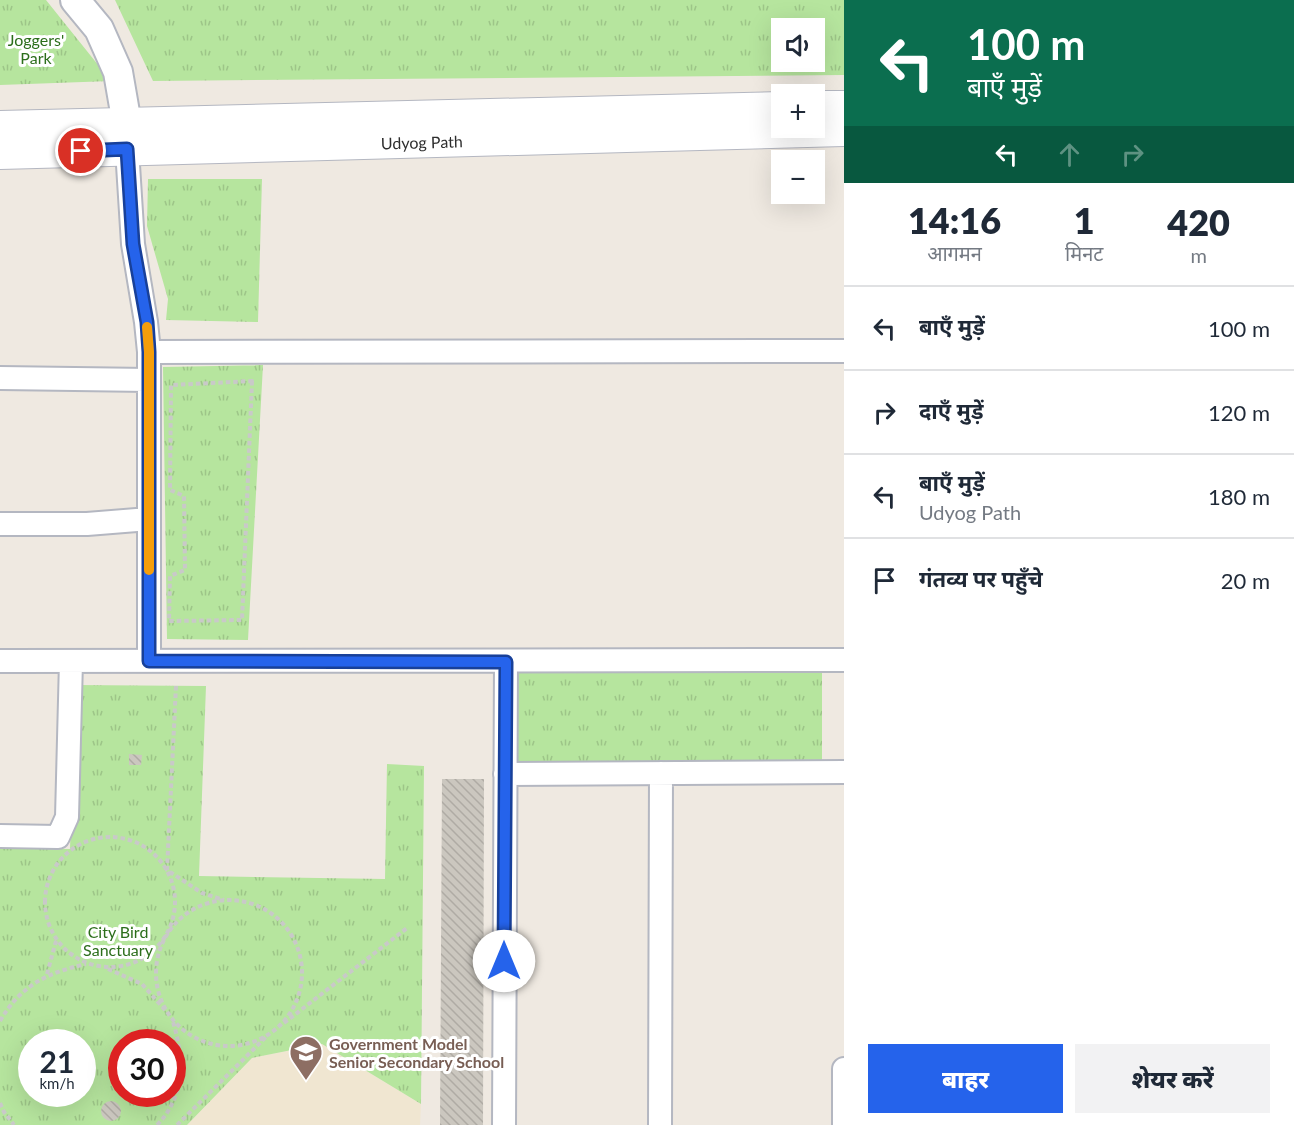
<!DOCTYPE html>
<html lang="hi">
<head>
<meta charset="utf-8">
<style>
  body { margin:0; font-family:Lato,"Noto Sans Devanagari",sans-serif; background:#f2f2f3; color:#1f2937; height:100vh; display:flex; flex-direction:column; font-size:22px; white-space:nowrap }
  * { box-sizing:border-box; margin:0 }
  p { font-size:20px; color:#747a83 }
  .icon { flex:none; width:33px; height:33px; fill:none; stroke:currentColor; stroke-width:2; stroke-linecap:round; stroke-linejoin:round }
  .map { position:relative; flex:1; overflow:hidden }
  .panel { display:flex; flex-direction:column; background:#fff; width:450px }
  .panel>* { flex:none }
  .banner { background:#0b6e4f; color:#fff; overflow:hidden }
  .fabs { position:absolute; left:771px; top:18px; display:grid; gap:12px }
  .fabs a { display:grid; place-items:center; width:54px; height:54px; border-radius:0px; background:#fff; box-shadow:0 6px 24px #0002; font-size:30px }
  .speed { position:absolute; left:18px; top:1029px; display:flex; gap:12px; font-size:30px; font-weight:700; text-align:center }
  .speed>* { display:grid; place-content:center; width:78px; height:78px; border-radius:50%; background:#fff; box-shadow:0 6px 24px #0002; line-height:1 }
  .speed small { font-size:15px; font-weight:400 }
  .speed .limit { border:9px solid #d22; background:#fff; color:#111 }
  .pin { position:absolute; display:grid; place-items:center; width:51px; height:51px; color:#fff; margin:-26px; border:3px solid #fff; border-radius:50%; box-shadow:0 2px 6px #0007 }
  .me { position:absolute; width:66px; margin:-33px; rotate:0deg; stroke-linejoin:round; filter:drop-shadow(0 0 4px #0008) }
  .turn { display:flex; align-items:center; gap:21px; height:126px; padding:0 24px; font-size:27px }
  .turn .icon { width:78px; height:78px; stroke-width:2.5 }
  .turn b { display:block; font-size:42px; line-height:51px }
  .lanes { display:flex; align-items:center; height:57px; padding:0 24px; background:#0003; justify-content:center; gap:30px; direction:ltr }
  .lanes .off { opacity:.35 }
  .eta { display:flex; justify-content:space-evenly; align-items:center; height:102px; text-align:center }
  .eta b { font-size:36px; font-weight:800; line-height:42px }
  .primary-button { display:flex; gap:12px; margin-top:auto; padding:12px 24px }
  .primary-button a { flex:1; height:69px; border-radius:0px; background:#2563eb; color:#fff; font-size:24px; font-weight:800; line-height:69px; text-align:center }
  .primary-button a+a { background:#f2f2f3; color:#1f2937 }
  ul { padding:0; list-style:none }
  li { display:flex; align-items:center; gap:18px; height:84px; padding:0 24px; border-top:2px solid #e0e1e3 }
  li div { flex:1 }
  li b { display:block; font-size:22px }
  li em { font-style:normal }
  main { display:flex; flex:1; min-height:0 }
  .map>svg:first-child { display:block }
  .education { fill:#f0e6d1 }
  .park { fill:url(#park-tufts); fill-rule:evenodd }
  .building { fill:url(#building-back-hatch) }
  .lines { fill:none; stroke-linecap:round; stroke-linejoin:round }
  .minor-casing { stroke:#b4b7c1; stroke-width:26 }
  .tertiary-casing { stroke:#b4b7c1; stroke-width:32 }
  .secondary-casing { stroke:#b4b7c1; stroke-width:34 }
  .path { stroke:#c9c9c9; stroke-width:4; stroke-dasharray:4.5 3; stroke-linecap:butt }
  .minor { stroke:#fff; stroke-width:22 }
  .tertiary { stroke:#fff; stroke-width:28 }
  .secondary { stroke:#fff; stroke-width:32 }
  .route-casing { stroke:#184099; stroke-width:15 }
  .route { stroke:#2563eb; stroke-width:10 }
  .slow { stroke:#f59e0b; stroke-width:10 }
  .labels { text-anchor:middle; dominant-baseline:central; stroke-width:6; stroke-linejoin:round; paint-order:stroke }
  .park-label { font-size:16px; fill:#2c6e1b; stroke:#fff }
  .street-label { font-size:16px; fill:#2e2e2e; stroke:#fff }
  .education-label { font-size:16px; font-weight:bold; fill:#785e54; stroke:#fff; text-anchor:start }
</style>
</head>
<body>
<main>
<div class="map">
<svg width="844" height="1125" viewBox="0 0 844 1125">
  <defs>
    <pattern id="park-tufts" width="24" height="20" patternUnits="userSpaceOnUse" patternTransform="scale(1.5)"><rect width="24" height="20" fill="#b6e59e"/><path d="M3 7l-1-3M5 7V3M7 7l1-3M15 17l-1-3M17 17v-4M19 17l1-3" fill="none" stroke="#9dc588"/></pattern>
    <pattern id="building-back-hatch" width="6" height="6" patternUnits="userSpaceOnUse" patternTransform="scale(1.5)"><rect width="6" height="6" fill="#cbc7bf"/><path d="M-1 5l2 2M0 0l6 6M5-1l2 2" fill="none" stroke="#afaba4"/></pattern>
  </defs>
  <rect width="100%" height="100%" fill="#efe9e1"/>
  <path class="education" d="M322 1044 421 1104 420 1125H187L252 1058Z"/>
  <path class="park" d="M0 0H46L111 81 0 85Z
    M115 0H844V75L153 81ZM782 28H814V62H782Z
    M148 179H262L258 322 166 320 168 299 147 226Z
    M263 365 248 640 167 639 163 367Z
    M822 669V761L496 762V671Z
    M75 685 206 686 199 876 385 879 387 764 424 766 421 1104 322 1044 252 1058 187 1125H0V848L70 849ZM32 1042H82V1094H32ZM122 1042H172V1094H122Z"/>
  <path class="building" d="M129 754 142 755 141 765H129Z
    M442 779H484L483 1125H440Z
    M101 1111a10 10 0 1 1 20 0a10 10 0 1 1-20 0Z"/>
  <g class="lines">
    <defs>
      <path id="minor" d="M127 149 133 244 146 322 149 352V661
        M149 352 844 351
        M0 378 149 380
        M0 524H87L149 519
        M0 661 844 660
        M505 774 844 772
        M0 836 58 837 67 817 71 661
        M504 1125 506 662
        M660 1125 661 773
        M844 1125V1069"/>
      <path id="tertiary" d="M75 0 99 29 118 72 127 124"/>
      <g id="secondary">
        <path d="M814 107H844"/>
        <path d="M0 127 782 108"/>
        <path id="s1" d="M0 153 844 130"/>
      </g>
    </defs>
    <use href="#minor" class="minor-casing"/>
    <use href="#tertiary" class="tertiary-casing"/>
    <use href="#secondary" class="secondary-casing"/>
    <path class="path" d="M252 381 242 620 169 621 170 576 185 570 184 496 170 490 171 385Z
      M176 686 167 870 202 893 224 900
      M45 902a65 65 0 1 1 130 0a65 65 0 1 1-130 0Z
      M156 973a73 73 0 1 1 146 0a73 73 0 1 1-146 0Z
      M108 969 142 984 166 1011
      M47 974 56 941
      M0 1021C21 985 47 973 86 964
      M284 1023 407 928
      M0 1103 4 1112 14 1125
      M157 1125C185 1097 184 1057 173 1022
      M177 1125 268 1035"/>
    <use href="#minor" class="minor"/>
    <use href="#tertiary" class="tertiary"/>
    <use href="#secondary" class="secondary"/>
  </g>
  <g class="lines">
    <defs>
      <path id="route" d="M81 151 127 149 133 244 147 322 149 352V661L506 662 504 961"/>
    </defs>
    <use href="#route" class="route-casing"/>
    <use href="#route" class="route"/>
    <path class="slow" d="M147 327 149 352V570"/>
  </g>
  <defs>
    <symbol id="school-pin" viewBox="-11 -11 22 30"><path d="M0 17L-7.5 6A9.5 9.5 0 1 1 7.5 6Z" fill="#8d6e63" stroke="#fff"/><path d="M0-5L7-2L0 1L-7-2ZM-4 1L0 2.5L4 1V4Q0 6-4 4Z" fill="#fff"/></symbol>
  </defs>
  <g fill-rule="evenodd">
    <use href="#school-pin" x="287" y="1033" width="38" height="52"/>
  </g>
  <g class="labels">
    <g class="park-label">
      <text x="36" y="39">Joggers'<tspan x="36" dy="18">Park</tspan></text>
      <text x="118" y="931">City Bird<tspan x="118" dy="18">Sanctuary</tspan></text>
    </g>
    <g class="street-label">
      <text stroke="none"><textPath href="#s1" startOffset="422">Udyog Path</textPath></text>
    </g>
    <g class="education-label">
      <text x="329" y="1043">Government Model<tspan x="329" dy="18">Senior Secondary School</tspan></text>
    </g>
  </g>
</svg>
<div class="fabs">
<a><svg class="icon" aria-label="sound" viewBox="0 0 24 24"><path d="M4 9h4l5-4v14l-5-4H4zM17 9q2 3 0 6"/></svg></a>
<a>+</a>
<a>−</a>
</div>
<div class="speed"><div>21<small>km/h</small></div><div class="limit">30</div></div>
<div class="pin" style="left:81px;top:151px;background:#d93025"><svg class="icon" aria-label="arrive" viewBox="0 0 24 24"><path d="M6 21V4h12l-3 4 3 4H6"/></svg></div>
<svg class="me" style="left:504px;top:961px" viewBox="-20 -20 40 40"><circle r="19" fill="#fff"/><path d="M0-13L10 11 0 6-10 11z" fill="#2563eb"/></svg>
</div>
<section class="panel">
<div class="banner">
<div class="turn"><svg class="icon" aria-label="left" viewBox="0 0 24 24"><path d="M17 20v-9H6M10 6l-5 5 5 5"/></svg><div><b>100 m</b>बाएँ मुड़ें</div></div>
<div class="lanes"><svg class="icon" aria-label="left" viewBox="0 0 24 24"><path d="M17 20v-9H6M10 6l-5 5 5 5"/></svg><svg class="icon off" aria-label="ahead" viewBox="0 0 24 24"><path d="M12 20V5M6 11l6-6 6 6"/></svg><svg class="icon off" aria-label="right" viewBox="0 0 24 24"><path d="M7 20v-9h11M14 6l5 5-5 5"/></svg></div>
</div>
<div class="eta">
<div><b>14:16</b><p>आगमन</p></div>
<div><b>1</b><p>मिनट</p></div>
<div><b>420</b><p>m</p></div>
</div>
<ul>
<li><svg class="icon" aria-label="left" viewBox="0 0 24 24"><path d="M17 20v-9H6M10 6l-5 5 5 5"/></svg><div><b>बाएँ मुड़ें</b></div><em>100 m</em></li>
<li><svg class="icon" aria-label="right" viewBox="0 0 24 24"><path d="M7 20v-9h11M14 6l5 5-5 5"/></svg><div><b>दाएँ मुड़ें</b></div><em>120 m</em></li>
<li><svg class="icon" aria-label="left" viewBox="0 0 24 24"><path d="M17 20v-9H6M10 6l-5 5 5 5"/></svg><div><b>बाएँ मुड़ें</b><p>Udyog Path</p></div><em>180 m</em></li>
<li><svg class="icon" aria-label="arrive" viewBox="0 0 24 24"><path d="M6 21V4h12l-3 4 3 4H6"/></svg><div><b>गंतव्य पर पहुँचे</b></div><em>20 m</em></li>
</ul>
<div class="primary-button"><a>बाहर</a><a>शेयर करें</a></div>
</section>
</main>
</body>
</html>
